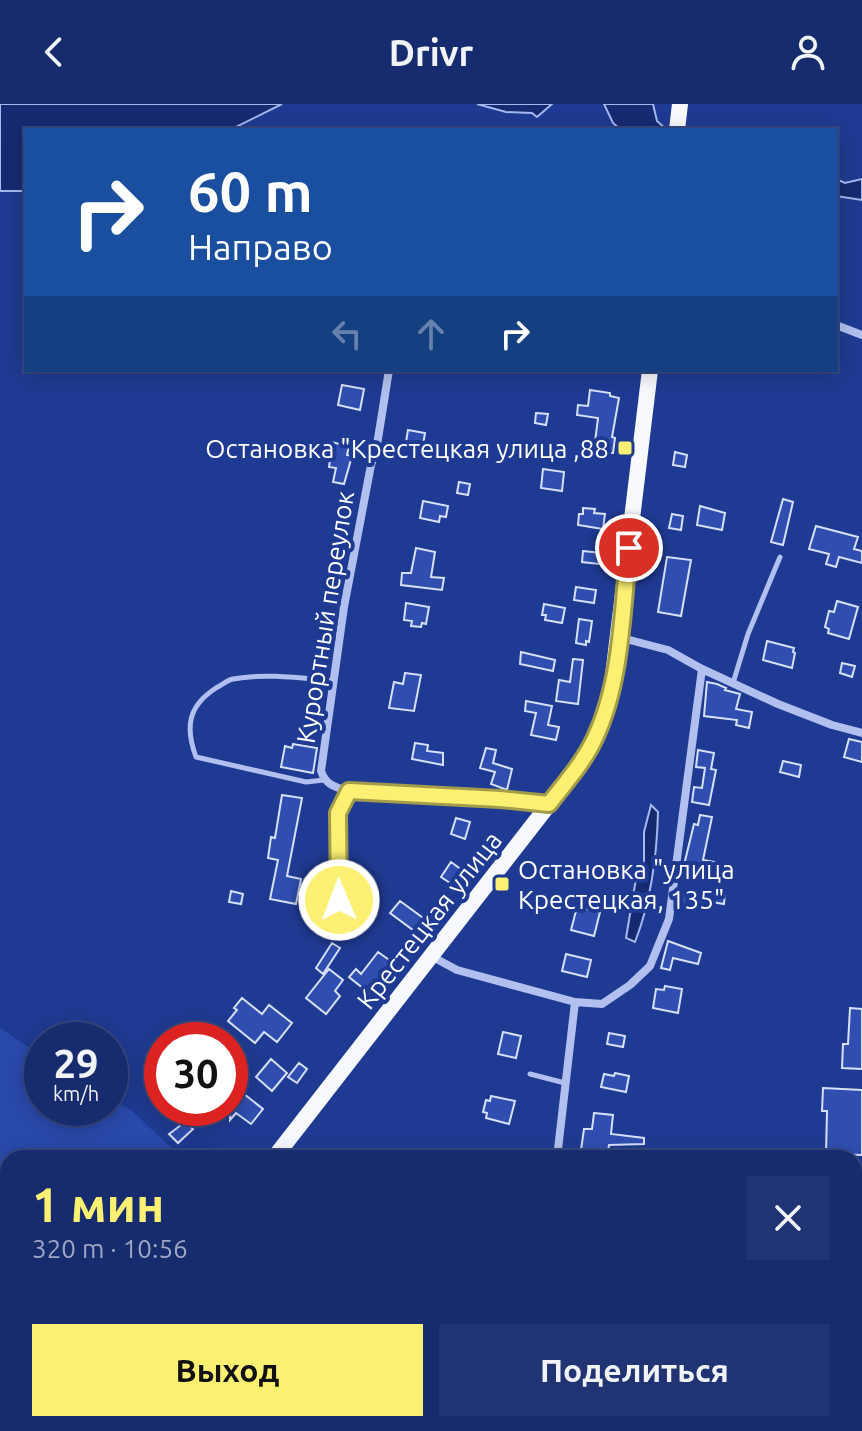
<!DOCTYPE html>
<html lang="ru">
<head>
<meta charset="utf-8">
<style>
  body { margin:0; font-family:Ubuntu,sans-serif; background:#203473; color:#f1f3f6; height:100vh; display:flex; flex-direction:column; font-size:30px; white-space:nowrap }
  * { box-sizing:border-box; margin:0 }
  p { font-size:26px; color:#9ea7c2 }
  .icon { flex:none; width:44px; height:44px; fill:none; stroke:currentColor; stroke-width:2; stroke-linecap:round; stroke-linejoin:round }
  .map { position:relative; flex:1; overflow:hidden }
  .sheet { position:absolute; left:0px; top:1046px; width:862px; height:282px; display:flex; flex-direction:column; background:#172c6e; border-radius:24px 24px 0 0; box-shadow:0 4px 20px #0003,0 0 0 2px #364881 }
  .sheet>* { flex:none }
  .top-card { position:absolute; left:24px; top:24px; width:814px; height:244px; border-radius:0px; box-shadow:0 4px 20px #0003,0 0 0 2px #364881; background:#1a4fa0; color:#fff; overflow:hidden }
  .speed { position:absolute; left:24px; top:918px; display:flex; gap:16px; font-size:40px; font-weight:700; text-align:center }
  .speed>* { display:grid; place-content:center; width:104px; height:104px; border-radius:50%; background:#172c6e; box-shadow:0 4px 20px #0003,0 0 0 2px #364881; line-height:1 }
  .speed small { font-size:20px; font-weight:400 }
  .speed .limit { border:12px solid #d22; background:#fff; color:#111 }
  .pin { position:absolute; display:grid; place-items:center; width:68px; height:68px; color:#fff; margin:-34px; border:4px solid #fff; border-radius:50%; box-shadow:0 2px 8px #0007 }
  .me { position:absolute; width:88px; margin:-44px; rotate:359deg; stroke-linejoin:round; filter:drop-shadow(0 0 6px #0008) }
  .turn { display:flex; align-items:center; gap:28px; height:168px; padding:0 32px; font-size:36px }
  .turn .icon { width:104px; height:104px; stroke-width:2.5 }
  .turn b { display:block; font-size:56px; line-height:68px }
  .lanes { display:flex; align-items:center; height:76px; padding:0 32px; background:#0003; justify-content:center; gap:40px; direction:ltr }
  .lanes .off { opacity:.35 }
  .round { display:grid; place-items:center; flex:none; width:84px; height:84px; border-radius:0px; background:#203473 }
  .head { display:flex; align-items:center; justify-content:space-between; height:136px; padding:0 32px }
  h1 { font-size:48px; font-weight:700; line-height:60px; color:#fbf072 }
  .primary-button { display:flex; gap:16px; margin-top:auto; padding:16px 32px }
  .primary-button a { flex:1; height:92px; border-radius:0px; background:#fbf072; color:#111; font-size:32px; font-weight:700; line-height:92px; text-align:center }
  .primary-button a+a { background:#203473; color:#f1f3f6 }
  header { display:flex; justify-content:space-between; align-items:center; height:104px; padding:0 32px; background:#172c6e; font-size:36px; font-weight:700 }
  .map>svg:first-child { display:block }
  .green { fill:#2949ab }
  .water { fill:#162a71; stroke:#a5b8ef; stroke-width:2 }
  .building { fill:#2f4eb0; stroke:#d7e0fa; stroke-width:2 }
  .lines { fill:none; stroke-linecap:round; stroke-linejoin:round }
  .lane { stroke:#b1c0ee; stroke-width:5 }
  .street { stroke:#b1c0ee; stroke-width:8 }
  .primary { stroke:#f8f9ff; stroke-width:16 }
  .route-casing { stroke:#a39c4a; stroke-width:20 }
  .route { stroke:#fbf072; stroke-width:14 }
  .poi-dot { fill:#fbf072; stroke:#1f3a92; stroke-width:3 }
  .labels { text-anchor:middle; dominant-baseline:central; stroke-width:8; stroke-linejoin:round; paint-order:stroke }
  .poi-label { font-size:26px; fill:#fff; stroke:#1f3a92; text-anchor:end }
  .street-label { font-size:26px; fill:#fff; stroke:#1f3a92 }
</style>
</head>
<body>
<header><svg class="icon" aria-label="back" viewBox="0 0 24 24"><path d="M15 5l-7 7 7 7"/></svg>Drivr<svg class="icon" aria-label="person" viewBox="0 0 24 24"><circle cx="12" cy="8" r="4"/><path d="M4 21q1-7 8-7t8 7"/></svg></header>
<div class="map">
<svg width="862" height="1327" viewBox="0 0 862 1327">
  <rect width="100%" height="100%" fill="#1f3a92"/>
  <path class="green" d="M0 924 42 952V1004H110V993L131 1006 182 1054H8V1115L0 1110Z"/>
  <path class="water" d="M0 0H282L230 26H26V87H0Z
    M477 0H552L537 13 532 9 506 8Z
    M604 0H653L657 17 667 26H621L613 19Z
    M836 75 845 79 862 75V96L836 92Z
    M651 701 658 708C657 751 651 797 635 838L626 834 637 769 644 761V728Z"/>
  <path class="building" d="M342 281 364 285 360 306 338 301Z
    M590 286 610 289V292L619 294 612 333 615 334 613 349H607L606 356 593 354 598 314 577 311 578 301 588 302Z
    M536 309 548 310 546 321 535 319Z
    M408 326 425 329 423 341 406 338Z
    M331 338 349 342 347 351 352 352 344 380 333 378 336 364 329 363 330 356 328 355Z
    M454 339 477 343 475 355 452 351Z
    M675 348 687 351 685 363 673 361Z
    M543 365 564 368 562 387 541 384Z
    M459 378 470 380 468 391 457 389Z
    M783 395 793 398 783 441 771 438Z
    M423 397 448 402 446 413 440 412 439 418 420 414Z
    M700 402 725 409 722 426 697 421Z
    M583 404 595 405 594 409 605 410 603 425 578 421 579 410H583Z
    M672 410 683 412 681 426 669 424Z
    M816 422 858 433 854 445 862 447V459L839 453 836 463 826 460 829 450 809 445Z
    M416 444 435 448 431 473 444 474 442 486 401 481 402 469H411Z
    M583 447 601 449 599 460 582 458Z
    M667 453 691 456 681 512 658 508Z
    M576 483 596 486 594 499 574 496Z
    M837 497 858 503 849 535 828 529 829 525 825 523 829 507 834 508Z
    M406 499 429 503 426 520 422 519 421 523 411 522 412 517 404 516Z
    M544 500 565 504 562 519 545 516 546 511H542Z
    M579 515 592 517 589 538 586 537V541L576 539Z
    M767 537 794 544 793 548 795 549 792 564 763 556Z
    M521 548 555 556 553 567 520 560Z
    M573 555 583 556 578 600 556 597 559 576 570 578Z
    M842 559 855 562 852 573 840 569Z
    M405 569 421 571 414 607 389 604 394 578 403 580Z
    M707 578 717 580 726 584 725 586 740 590 736 605 752 608 749 624 736 621 737 616 704 612Z
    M526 597 552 602 548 621 559 623 556 636 531 631 536 609 525 607Z
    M849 635 862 638V658L844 653Z
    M415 639 428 641 427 647 443 649V661L412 655Z
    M293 640 317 644 313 669 281 663 285 642 292 644Z
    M486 644 496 646 493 659 512 665 507 686 491 680 495 668 480 664Z
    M698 646 714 649 711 665 716 666 709 701 692 698 694 683 702 684 705 664 696 663Z
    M783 657 801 661 799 673 780 668Z
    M282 691 302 694 287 772 301 775 296 800 270 795 278 756 268 754 271 733 275 734Z
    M700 711 712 713 703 756 715 758 713 772 683 765 694 720 698 721Z
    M456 714 470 718 465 735 451 730Z
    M451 758 466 769 456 783 441 773Z
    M713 786 725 788 724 800 711 798Z
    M231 787 243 790 241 800 229 798Z
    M680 789 704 792 702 804 678 801Z
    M400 797 426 816 417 829 390 809Z
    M577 803 600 808 594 832 571 826Z
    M668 837 701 849 698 860 673 854 670 866 661 864Z
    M332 839 340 844 323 870 316 864Z
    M378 848 392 858 369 889 349 873 356 865 361 870Z
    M566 850 591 856 587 873 562 867Z
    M329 865 343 876 335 887 340 892 326 910 306 894Z
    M665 882 682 885 678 909 653 904 656 885 664 886Z
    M242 894 262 910 269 901 292 919 277 938 264 928 255 939 228 917 237 906 234 904Z
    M850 904 862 905V965L842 964 843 940H848Z
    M503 928 521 932 516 954 498 950Z
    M609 929 625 932 623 943 607 940Z
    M271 955 287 969 272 987 256 973Z
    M299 959 307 965 297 979 288 973Z
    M615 969 629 972 626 988 601 983 604 970 614 972Z
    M823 984 862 986V1051L826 1050 827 1007H822Z
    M239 986 263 1005 251 1020 236 1009 230 1016V998Z
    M491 992 515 997 509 1020 486 1014 487 1009 483 1008 486 996 490 997Z
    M594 1009 613 1011 611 1030 644 1034V1040L609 1041 607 1054H582L583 1047 581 1046 584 1025H592Z
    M185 1018 193 1025 178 1039 169 1030Z"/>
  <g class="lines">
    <path class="lane" d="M733 579 748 530 780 453
      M324 676 306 678 196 653C185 623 188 602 216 584 222 581 227 576 233 575 265 569 300 574 332 577
      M530 970 565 979
      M854 1294 857 1289 862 1286
      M840 1327 842 1320"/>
    <path class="street" d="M836 221 862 231
      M618 533 668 546 702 565 778 600 832 621 862 629
      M349 687 481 693 548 700
      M339 796 338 709 349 687C334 683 326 681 321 667L344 503 371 361 376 347 389 266
      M431 852 457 866 575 898 602 900 630 881 650 862 669 815 702 565
      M557 1054 575 898
      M123 1320 142 1327
      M407 1320 425 1327
      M527 1327V1320"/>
    <path class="primary" d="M677 26 680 0
      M274 1054 578 663 595 635 612 580 650 266
      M61 1327 67 1320"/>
  </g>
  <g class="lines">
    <defs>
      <path id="route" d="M339 796 338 709 349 687 500 695 549 700C565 679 584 658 595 634 622 577 622 506 629 444"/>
    </defs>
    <use href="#route" class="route-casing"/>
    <use href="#route" class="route"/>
  </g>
  <g class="poi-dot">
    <rect x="617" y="336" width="16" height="16" rx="4"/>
    <rect x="494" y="772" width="16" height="16" rx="4"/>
  </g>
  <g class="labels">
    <g class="poi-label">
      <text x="609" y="344">Остановка "Крестецкая улица ,88</text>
      <text x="518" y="765" text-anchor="start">Остановка "улица<tspan x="518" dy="30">Крестецкая, 135"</tspan></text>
    </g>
    <g class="street-label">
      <text transform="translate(325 513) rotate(-81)">Курортный переулок</text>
      <text transform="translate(429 816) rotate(-52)">Крестецкая улица</text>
    </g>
  </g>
</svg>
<div class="speed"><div>29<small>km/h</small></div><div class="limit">30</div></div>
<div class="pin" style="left:629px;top:444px;background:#d93025"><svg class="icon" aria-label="arrive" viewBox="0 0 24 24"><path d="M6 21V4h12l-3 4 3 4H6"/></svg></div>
<svg class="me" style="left:339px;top:796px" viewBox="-20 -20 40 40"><circle r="17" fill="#fbf072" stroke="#fff" stroke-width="3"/><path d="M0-11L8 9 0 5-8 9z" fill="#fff"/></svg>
<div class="top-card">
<div class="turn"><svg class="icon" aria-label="right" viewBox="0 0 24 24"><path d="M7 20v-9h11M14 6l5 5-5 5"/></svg><div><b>60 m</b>Направо</div></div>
<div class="lanes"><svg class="icon off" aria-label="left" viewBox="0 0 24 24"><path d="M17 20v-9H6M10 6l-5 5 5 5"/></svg><svg class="icon off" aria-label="ahead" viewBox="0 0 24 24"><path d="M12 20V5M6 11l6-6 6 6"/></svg><svg class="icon" aria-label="right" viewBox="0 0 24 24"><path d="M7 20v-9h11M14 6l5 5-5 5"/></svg></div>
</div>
<section class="sheet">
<div class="head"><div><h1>1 мин</h1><p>320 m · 10:56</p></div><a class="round"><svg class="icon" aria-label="close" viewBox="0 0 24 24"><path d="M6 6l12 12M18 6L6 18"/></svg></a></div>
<div class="primary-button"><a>Выход</a><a>Поделиться</a></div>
</section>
</div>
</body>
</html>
